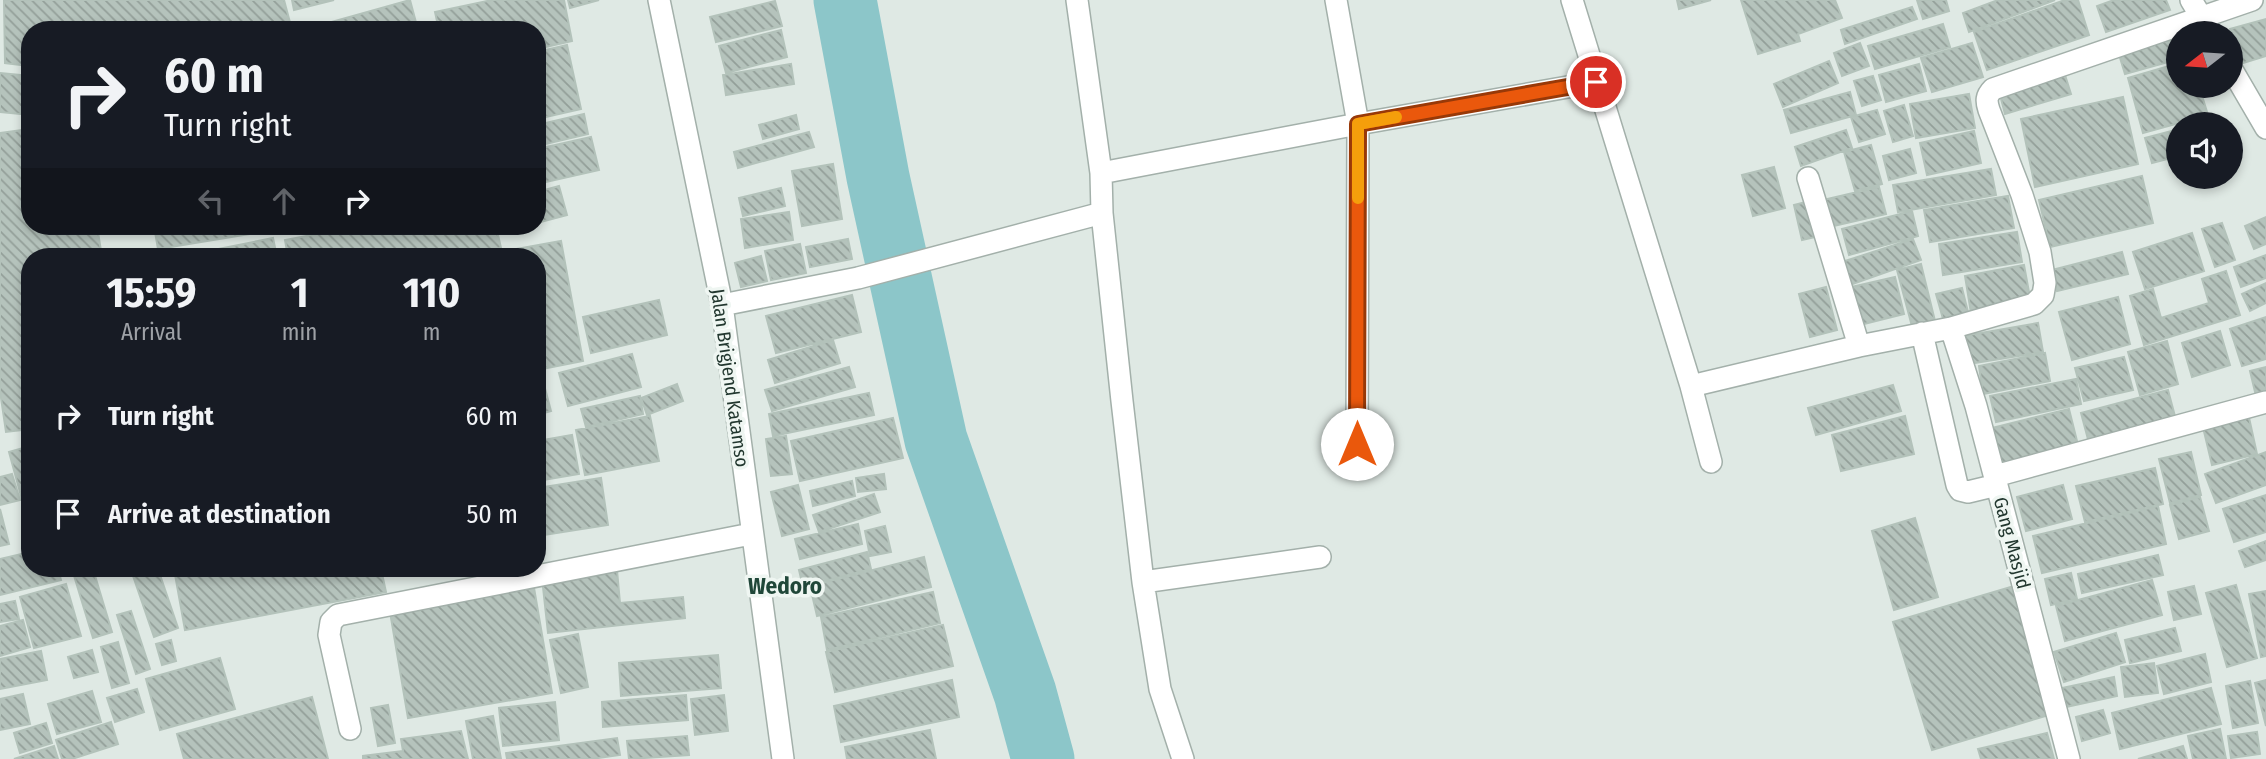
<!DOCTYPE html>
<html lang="en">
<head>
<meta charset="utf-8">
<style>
  body { margin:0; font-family:"Fira Sans Condensed",sans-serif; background:#20242c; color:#f1f3f6; height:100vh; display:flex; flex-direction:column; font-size:26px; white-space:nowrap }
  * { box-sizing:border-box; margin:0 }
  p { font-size:23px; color:#9ea1a6 }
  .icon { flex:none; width:38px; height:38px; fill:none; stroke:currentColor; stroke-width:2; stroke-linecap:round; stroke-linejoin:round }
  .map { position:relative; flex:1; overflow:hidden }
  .panel { position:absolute; left:21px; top:248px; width:525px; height:329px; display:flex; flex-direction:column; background:#171b24; border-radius:28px; box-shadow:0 4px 10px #0003 }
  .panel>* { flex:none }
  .guide { position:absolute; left:21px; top:21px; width:525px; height:214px; border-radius:28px; box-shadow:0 4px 10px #0003; background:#171b24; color:#f1f3f6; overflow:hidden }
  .needle { width:46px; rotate:253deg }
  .tools { position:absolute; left:2166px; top:21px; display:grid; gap:14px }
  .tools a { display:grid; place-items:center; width:77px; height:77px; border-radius:50%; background:#171b24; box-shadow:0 4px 10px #0003; font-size:35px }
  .pin { position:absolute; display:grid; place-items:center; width:60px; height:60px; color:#fff; margin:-30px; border:4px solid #fff; border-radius:50%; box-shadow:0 2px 7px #0007 }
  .me { position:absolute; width:77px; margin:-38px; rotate:0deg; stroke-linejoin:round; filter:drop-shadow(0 0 5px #0008) }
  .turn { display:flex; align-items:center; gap:24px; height:147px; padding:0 28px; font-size:32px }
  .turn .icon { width:91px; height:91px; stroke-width:2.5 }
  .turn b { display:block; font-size:49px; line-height:60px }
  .lanes { display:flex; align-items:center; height:66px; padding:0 28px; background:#0003; justify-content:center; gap:35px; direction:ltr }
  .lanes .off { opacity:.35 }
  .eta { display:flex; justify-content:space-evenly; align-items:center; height:119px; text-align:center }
  .eta b { font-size:42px; font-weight:700; line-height:49px }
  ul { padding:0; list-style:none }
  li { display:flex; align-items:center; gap:21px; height:98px; padding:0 28px }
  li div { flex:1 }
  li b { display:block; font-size:26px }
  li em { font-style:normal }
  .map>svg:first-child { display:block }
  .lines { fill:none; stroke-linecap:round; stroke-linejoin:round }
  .river { stroke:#8cc6c9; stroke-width:63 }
  .building { fill:url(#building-back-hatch); stroke:#b3c2ba; stroke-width:2 }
  .minor-casing { stroke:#a3b0aa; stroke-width:24 }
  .minor { stroke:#fff; stroke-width:21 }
  .route-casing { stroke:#983908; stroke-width:18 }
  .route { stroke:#ea580c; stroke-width:12 }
  .slow { stroke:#f59e0b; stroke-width:12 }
  .labels { text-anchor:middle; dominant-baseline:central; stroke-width:7; stroke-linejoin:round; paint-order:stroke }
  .street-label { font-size:19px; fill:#22372f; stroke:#eff6f2 }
  .quarter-label { font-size:23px; font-weight:bold; fill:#204739; stroke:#eff6f2 }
</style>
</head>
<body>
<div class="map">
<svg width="2266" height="759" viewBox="0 0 2266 759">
  <defs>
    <pattern id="building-back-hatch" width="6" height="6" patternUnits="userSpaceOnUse" patternTransform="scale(1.75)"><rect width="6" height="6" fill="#b5c3bc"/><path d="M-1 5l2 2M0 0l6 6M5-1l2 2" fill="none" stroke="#939f99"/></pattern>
  </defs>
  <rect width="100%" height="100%" fill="#dfe9e4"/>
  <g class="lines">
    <path class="river" d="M845 0 878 177 936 440 1025 693 1043 759"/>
  </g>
  <path class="building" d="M4 0H284L292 30H30V66L5 63Z
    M292 0H334L294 10Z
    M410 0 418 30H303Z
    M492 0H564L572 41 537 49V30H439L435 12Z
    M568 0H599L570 8Z
    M1677 0H1711L1679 9Z
    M1741 0H1835L1842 18 1798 34 1800 41 1758 54Z
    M1917 0H1946L1949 11 1923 19Z
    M1998 0H2055L1969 32 1963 13Z
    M2065 0H2078L2089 35 1987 70 1974 32Z
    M2114 0H2166L2170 10 2106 32 2097 6Z
    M775 1 782 26 716 42 710 17Z
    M1912 7 1917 19 1845 44 1841 30Z
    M2266 19V56L2240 64 2230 29Z
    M1943 24 1950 47 1875 69 1868 46Z
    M781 30 787 57 726 73 719 46Z
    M2174 32 2179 48V59L2125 74 2117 48Z
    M1860 43 1869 66 1842 76 1834 53Z
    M1972 43 1983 77 1932 92 1921 58Z
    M567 45 581 109 537 119V52Z
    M1829 61 1838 83 1783 107 1774 84Z
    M2179 63V86H2199L2208 115 2143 133 2128 78Z
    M791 64 794 84 726 95 723 75Z
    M1919 64 1926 91 1886 102 1879 75Z
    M0 73 30 76V115L0 112Z
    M2065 75 2071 94 2005 114 2000 95Z
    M1873 76 1881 100 1862 106 1854 81Z
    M1850 92 1856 115 1791 133 1784 110Z
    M1969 94 1975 128 1916 138 1910 104Z
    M2123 97 2138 164 2035 187 2021 119Z
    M1904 105 1913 136 1893 142 1884 111Z
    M1877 110 1885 134 1859 142 1851 117Z
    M584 114 588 134 537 146V125Z
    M796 115 799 129 763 139 759 125Z
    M30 129V226H97L102 257H30V429L6 432 0 391V133Z
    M2179 129V156L2152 163 2145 138Z
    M1846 130 1852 148 1801 166 1795 147Z
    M1974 131 1981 163 1927 175 1920 143Z
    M809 132 814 147 738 168 734 152Z
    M591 137 599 170 537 184V149Z
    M1871 145 1882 184 1855 191 1844 152Z
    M1910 149 1916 173 1889 180 1883 156Z
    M833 164 842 219 802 226 792 171Z
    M1774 167 1785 208 1753 216 1742 175Z
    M1991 169 1996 195 1898 212 1893 185Z
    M2142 176 2153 223 2050 247 2039 200Z
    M559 186 567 215 537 223V192Z
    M1879 187 1886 214 1829 227 1823 200Z
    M781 188 785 206 743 216 739 198Z
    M2008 196 2014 228 1930 242 1924 210Z
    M1806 202 1815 237 1802 240 1794 205Z
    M1912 211 1918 236 1849 255 1842 229Z
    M789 212 793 240 745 248 741 219Z
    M2266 217V244L2254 249 2245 226Z
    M2222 223 2235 260 2215 267 2202 229Z
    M154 226H267L268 231 158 249Z
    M359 226H496L501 248 451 257H288L285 240Z
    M2017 232 2022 262 1943 275 1939 244Z
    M2192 233 2204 271 2145 289 2133 252Z
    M273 238 277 257H178Z
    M848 239 852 259 810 267 806 247Z
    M1913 239 1921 260 1847 286 1839 263Z
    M561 241 583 361 537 370V257H471Z
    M800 244 806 273 771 280 765 251Z
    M2122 252 2128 274 2057 291 2052 270Z
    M2266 255V278L2241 287 2234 267Z
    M761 256 767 281 741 287 735 263Z
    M1921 264 1936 325 1913 330 1897 270Z
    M2024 265 2031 303 1971 313 1965 276Z
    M2226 271 2240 315 2144 345 2130 296 2153 289 2161 318 2209 303 2202 279Z
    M1895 277 1904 314 1856 326 1847 288Z
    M2266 283V303L2250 311 2242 294Z
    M1826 287 1837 330 1810 337 1799 294Z
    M1962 288 1970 320 1945 326 1936 294Z
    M852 295 861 332 776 353 766 316Z
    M2118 297 2130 344 2072 360 2059 312Z
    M659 300 667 335 591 353 583 317Z
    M2266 317V359L2242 366 2230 329Z
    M2038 323 2043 352 1968 364 1963 336Z
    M2220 331 2230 365 2192 377 2182 343Z
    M833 340 840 363 775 383 768 360Z
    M2167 341 2178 384 2140 395 2128 352Z
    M2045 353 2050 381 1983 394 1979 366Z
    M632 354 641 387 568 406 559 373Z
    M2124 357 2133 390 2084 401 2075 368Z
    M849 367 855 387 772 411 765 390Z
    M2266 367V393L2256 396 2250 371Z
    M542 377 551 411 537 415V379Z
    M2076 379 2081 404 1996 422 1990 396Z
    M677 384 683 401 647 415 641 398Z
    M1893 385 1901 411 1816 435 1808 408Z
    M2168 390 2176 420 2089 443 2081 413Z
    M869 393 874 415 773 436 769 414Z
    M640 396 643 414 586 427 581 409Z
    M2069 409 2079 449 2002 469 1992 428Z
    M2248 413 2257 454 2212 465 2202 423Z
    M650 416 659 461 585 475 576 430Z
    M1905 416 1914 454 1841 471 1832 435Z
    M893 418 903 458 800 481 791 441Z
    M572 435 579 474 537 481V441Z
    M786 436 792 474 771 476 766 439Z
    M30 446V529L9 452Z
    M2191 452 2201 495 2170 503 2159 459Z
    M2266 452V485L2216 503 2205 474Z
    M2155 468 2163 504 2085 522 2076 486Z
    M12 474 20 500 0 505V477Z
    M884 474 886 489 858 492 856 478Z
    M601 478 608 525 537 536V488Z
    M852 481 855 496 813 506 810 491Z
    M798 485 809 529 782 536 771 492Z
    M2063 485 2072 519 2026 531 2017 497Z
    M874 494 880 512 819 532 813 515Z
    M2266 495V532L2234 542 2223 509Z
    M2200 497 2209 531 2179 539 2170 505Z
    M2158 506 2166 544 2042 573 2033 536Z
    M0 509 9 544 0 546Z
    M1915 518 1938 597 1894 610 1872 531Z
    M858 524 862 544 800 559 795 539Z
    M885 526 891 552 870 556 865 531Z
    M2266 541V560L2245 567 2239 551Z
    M30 552V569H58L61 580 0 595V559Z
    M867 552 871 569 803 587 799 570Z
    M2158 555 2163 575 2082 593 2078 574Z
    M924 557 931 587 817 616 810 586Z
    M72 569H93L112 632 93 638Z
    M145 569H158L178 628 154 637 132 573Z
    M174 569H381L386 592 185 630Z
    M617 570 620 603 683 597 685 618 548 633 542 578Z
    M2071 573 2077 599 2051 605 2045 579Z
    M2152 580 2162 615 2065 641 2056 606Z
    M533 582 552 693 408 718 389 606Z
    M66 584 81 636 34 648 20 597Z
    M2236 585 2257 658 2227 667 2206 593Z
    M2014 586 2052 714 1932 750 1893 622Z
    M2194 586 2201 614 2174 620 2168 592Z
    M2266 591V656L2261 657 2249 594Z
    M933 592 940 623 827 650 821 617Z
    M15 601 19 619 0 622V604Z
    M131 611 150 669 136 674 117 615Z
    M23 620 30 647 0 656V626Z
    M943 625 953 666 835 692 826 652Z
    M2175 628 2181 651 2130 663 2125 640Z
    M2116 633 2125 662 2064 682 2054 652Z
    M578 634 588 687 561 693 550 640Z
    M171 640 176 661 162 665 156 644Z
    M118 642 129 683 112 688 101 647Z
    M92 650 98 672 74 678 68 657Z
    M41 651 47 680 0 689V659Z
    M2205 654 2211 682 2164 694 2157 666Z
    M718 655 721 688 621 696 619 663Z
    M220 658 235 709 160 730 146 679Z
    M2154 663 2158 693 2125 697 2121 667Z
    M2114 677 2117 696 2066 707 2062 688Z
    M952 680 959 717 841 742 834 706Z
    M2266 680V726L2255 683Z
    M2250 681 2258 723 2233 728 2226 686Z
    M2211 688 2221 724 2120 749 2112 713Z
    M137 689 144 712 115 722 107 698Z
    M92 691 101 722 57 734 48 704Z
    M23 694 30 724 0 730V699Z
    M686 695 688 720 603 727 602 702Z
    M724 695 728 731 695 735 691 699Z
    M312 697 328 759H184L177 734Z
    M555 702 559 740 503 746 499 708Z
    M388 705 395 743 378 746 371 708Z
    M2103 710 2110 733 2082 741 2076 717Z
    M493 716 501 759H473L466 721Z
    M111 722 118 744 72 759H62L56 740Z
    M46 723 52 743 20 753 14 733Z
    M2220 729 2226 759H2193L2188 736Z
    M930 730 936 759H847L845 747Z
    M461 731 468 759H363V756L403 751 401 739Z
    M2257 732 2260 754 2231 758 2228 736Z
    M2047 733 2054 759H1981L1978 749Z
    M687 736 689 755 629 759 627 741Z
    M617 738 620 755 591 759H507L506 753Z
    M54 746 58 759H14Z
    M2183 746 2187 759H2138Z"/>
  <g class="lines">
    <defs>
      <path id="minor" d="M659 0 722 305 783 759
        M1077 0 1101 173 1102 213 1122 401 1143 582 1160 689 1183 759
        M1336 0 1358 124 1357 444
        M1572 0 1691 386 1711 462
        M2191 0 2211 33
        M2231 68 2266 128
        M1101 173 1358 124 1596 82
        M1808 178 1859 346
        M722 305 858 278 1102 213
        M1951 328 1976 406 2069 759
        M1922 333 1957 485 1960 490 1968 492 1997 485
        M1691 386 1859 346 1951 328 2034 304 2043 295 2045 283 2040 252 2022 195 1989 110C1986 101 1986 96 1993 89L2252 0
        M1995 476 2266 402
        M1143 582 1320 557
        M350 729 329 635 331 622 338 615 751 534"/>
    </defs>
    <use href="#minor" class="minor-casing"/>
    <use href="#minor" class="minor"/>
  </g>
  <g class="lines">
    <defs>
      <path id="route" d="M1357 444 1358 124 1596 82"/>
    </defs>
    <use href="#route" class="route-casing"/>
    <use href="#route" class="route"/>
    <path class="slow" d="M1358 198V124L1396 117"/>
  </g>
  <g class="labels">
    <g class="street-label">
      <text transform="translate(730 378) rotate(82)">Jalan Brigjend Katamso</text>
      <text transform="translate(2012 543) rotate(75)">Gang Masjid</text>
    </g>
    <g class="quarter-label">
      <text x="785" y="586">Wedoro</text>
    </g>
  </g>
</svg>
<div class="tools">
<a><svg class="needle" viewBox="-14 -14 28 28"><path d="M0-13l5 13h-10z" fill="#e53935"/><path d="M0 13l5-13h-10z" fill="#9ea1a6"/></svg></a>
<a><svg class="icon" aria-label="sound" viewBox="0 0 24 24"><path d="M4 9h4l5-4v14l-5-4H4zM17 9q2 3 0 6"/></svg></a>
</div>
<div class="pin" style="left:1596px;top:82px;background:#d93025"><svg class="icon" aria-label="arrive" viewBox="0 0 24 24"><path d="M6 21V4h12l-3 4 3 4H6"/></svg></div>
<svg class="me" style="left:1357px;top:444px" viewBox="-20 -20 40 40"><circle r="19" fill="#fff"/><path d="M0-13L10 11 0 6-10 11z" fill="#ea580c"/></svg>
<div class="guide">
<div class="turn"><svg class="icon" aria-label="right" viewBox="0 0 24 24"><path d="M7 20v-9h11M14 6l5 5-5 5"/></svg><div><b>60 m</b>Turn right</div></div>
<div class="lanes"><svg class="icon off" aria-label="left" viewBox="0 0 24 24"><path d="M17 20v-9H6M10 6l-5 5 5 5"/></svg><svg class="icon off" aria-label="ahead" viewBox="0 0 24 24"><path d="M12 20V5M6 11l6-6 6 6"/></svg><svg class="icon" aria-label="right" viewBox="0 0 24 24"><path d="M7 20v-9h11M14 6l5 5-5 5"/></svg></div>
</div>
<section class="panel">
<div class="eta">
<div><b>15:59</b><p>Arrival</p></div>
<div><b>1</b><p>min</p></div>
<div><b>110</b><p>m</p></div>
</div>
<ul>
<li><svg class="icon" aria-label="right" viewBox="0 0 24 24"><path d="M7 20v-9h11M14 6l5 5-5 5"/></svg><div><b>Turn right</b></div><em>60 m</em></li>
<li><svg class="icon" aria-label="arrive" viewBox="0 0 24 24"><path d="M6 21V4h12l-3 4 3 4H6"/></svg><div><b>Arrive at destination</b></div><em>50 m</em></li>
</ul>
</section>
</div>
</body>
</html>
